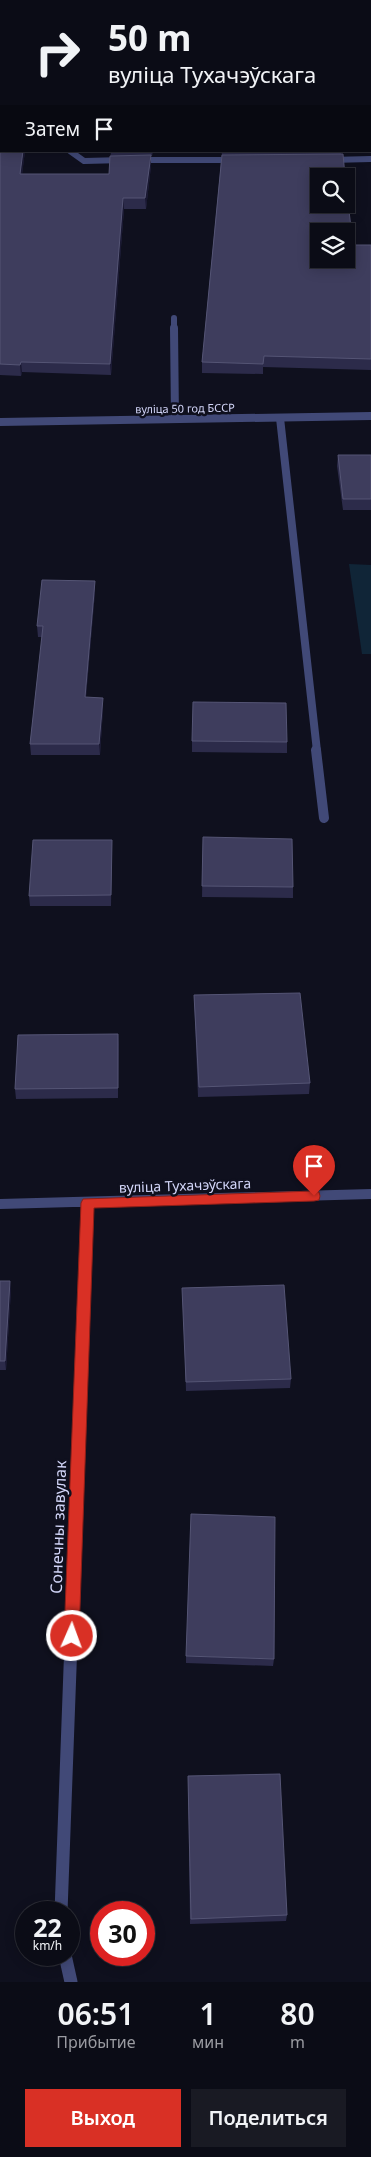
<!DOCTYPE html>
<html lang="ru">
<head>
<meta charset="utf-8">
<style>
  body { margin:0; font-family:"Noto Sans",sans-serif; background:#191a23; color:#f1f3f6; height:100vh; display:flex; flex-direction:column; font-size:19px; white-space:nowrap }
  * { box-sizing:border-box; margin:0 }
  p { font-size:16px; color:#9a9ba1 }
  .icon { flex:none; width:28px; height:28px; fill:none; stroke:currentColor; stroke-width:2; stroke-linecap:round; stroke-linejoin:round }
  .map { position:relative; height:1982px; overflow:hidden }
  .drawer { display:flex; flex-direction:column; background:#0b0c16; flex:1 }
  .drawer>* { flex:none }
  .banner { position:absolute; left:0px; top:0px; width:371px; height:152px; box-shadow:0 2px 12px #0003,0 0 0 1px #2b2c35; background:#0b0c16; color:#f1f3f6; overflow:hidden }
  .tools { position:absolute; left:310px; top:168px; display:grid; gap:10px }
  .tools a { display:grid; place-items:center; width:45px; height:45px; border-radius:0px; background:#0b0c16; box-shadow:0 2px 12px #0003,0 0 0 1px #2b2c35; font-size:25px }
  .speed { position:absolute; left:15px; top:1901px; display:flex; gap:10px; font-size:25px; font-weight:700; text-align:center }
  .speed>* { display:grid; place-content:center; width:65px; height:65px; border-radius:50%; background:#0b0c16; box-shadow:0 2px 12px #0003,0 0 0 1px #2b2c35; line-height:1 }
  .speed small { font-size:12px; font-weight:400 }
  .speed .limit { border:8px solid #d22; background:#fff; color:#111 }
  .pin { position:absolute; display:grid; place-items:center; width:42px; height:42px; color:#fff; margin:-51px -21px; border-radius:50% 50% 50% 0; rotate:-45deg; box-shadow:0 0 5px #0007 }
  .pin .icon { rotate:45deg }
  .me { position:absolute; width:55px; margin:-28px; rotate:2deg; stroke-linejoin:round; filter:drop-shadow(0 0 4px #0008) }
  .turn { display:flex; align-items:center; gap:18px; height:105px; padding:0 25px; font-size:22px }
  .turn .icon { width:65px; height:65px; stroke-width:2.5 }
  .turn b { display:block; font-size:35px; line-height:42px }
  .then { display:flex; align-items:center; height:48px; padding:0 25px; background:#0003; gap:10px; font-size:19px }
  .eta { display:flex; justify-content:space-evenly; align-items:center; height:85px; text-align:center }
  .eta b { font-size:30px; font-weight:600; line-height:35px }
  .button { display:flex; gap:10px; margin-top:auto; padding:10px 25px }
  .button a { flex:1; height:58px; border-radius:0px; background:#d93025; color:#fff; font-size:20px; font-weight:600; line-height:58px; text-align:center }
  .button a+a { background:#191a23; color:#f1f3f6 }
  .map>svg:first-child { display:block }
  .water { fill:#102537 }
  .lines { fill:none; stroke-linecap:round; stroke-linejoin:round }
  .lane-far2 { stroke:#414977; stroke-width:6 }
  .lane-far1 { stroke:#414977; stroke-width:8 }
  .lane { stroke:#414977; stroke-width:10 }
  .street-far3 { stroke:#414977; stroke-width:6 }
  .street-far2 { stroke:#414977; stroke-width:8 }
  .street-far1 { stroke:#414977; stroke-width:10 }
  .street { stroke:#414977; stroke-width:13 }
  .wall { fill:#2c2b4a }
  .shaded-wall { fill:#191831 }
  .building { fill:#3e3d5d; stroke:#555575; fill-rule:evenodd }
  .route { fill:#d93025; stroke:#8d1f18 }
  .labels { text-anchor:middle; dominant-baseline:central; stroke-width:5; stroke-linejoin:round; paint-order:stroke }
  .far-street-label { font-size:11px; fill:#d3d6f9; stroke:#0f101e }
  .street-label { font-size:14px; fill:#d3d6f9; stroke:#0f101e }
  .near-street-label { font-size:16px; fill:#d3d6f9; stroke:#0f101e }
</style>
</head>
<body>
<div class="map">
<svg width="371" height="1982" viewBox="0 0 371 1982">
  <rect width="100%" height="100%" fill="#0f101e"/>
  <path class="water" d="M349 564 371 565V654H362Z"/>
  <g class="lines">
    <path class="lane-far2" d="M174 318V330"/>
    <path class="lane-far1" d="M174 328 175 419
      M280 418 317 751"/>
    <path class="lane" d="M316 750 324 818"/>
    <path class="street-far3" d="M70 151 84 161 123 160
      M137 160H235
      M330 160 371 159"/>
    <path class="street-far2" d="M0 422 371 416"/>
    <path class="street-far1" d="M0 1204 371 1194
      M84 1291 87 1203"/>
    <path class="street" d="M61 1912 84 1290
      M65 1955 71 1982"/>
  </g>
  <path class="wall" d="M0 0H30L1 151H25L22 174H109L111 151H153L152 156H151V166L146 209H124L111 375 22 372 21 376 0 375Z
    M371 0V137H370V1Z
    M222 151H341L353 245H371V370L263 367V374L202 373V362Z
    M338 455H371V510H343L337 466Z
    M95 581V592L86 697 103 709 100 755H31L30 744 42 637H38L37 626Z
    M192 741 287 742V753L192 752Z
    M203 837 293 887V898L202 897Z
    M112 840 111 906H30L29 896Z
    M194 995 310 1083 309 1094 198 1097Z
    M118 1034V1098L16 1099 15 1089Z
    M0 1281 11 1290 6 1370H0Z
    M183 1297 291 1379 290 1388 186 1391Z
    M186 1656 274 1659 273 1666 186 1663Z
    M188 1776 287 1915 286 1921 190 1924Z"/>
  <path class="shaded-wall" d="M23 151H25L21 184 20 174Z
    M151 155V166L146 209 145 198Z
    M123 198 124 209 111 375 110 364Z
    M21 362 22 372 21 376 20 365Z
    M95 581V592L85 708V697Z
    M103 698V709L100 755 99 744Z
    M118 1034 119 1044 118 1098Z
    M10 1281 11 1290 6 1370 5 1361Z"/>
  <path class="building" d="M0 0H28V1H1V151H23L20 174H109L110 156 151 155 145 198H123L110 364 21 362 20 365 0 364Z
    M115 0H371V127H370V1H114Z
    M343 154 345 176H319V204H346V185L353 245H371V359L264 356 263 364 202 362 222 155ZM319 231H346V259H319Z
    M338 455H371V499H343Z
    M42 580 95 581 85 697 103 698 99 744H30L43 626H37Z
    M193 702 286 703 287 742 192 741Z
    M203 837 292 839 293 887 202 886Z
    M33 840H112L111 895 29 896Z
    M300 993 310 1083 199 1087 194 995Z
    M118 1034V1088L15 1089 18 1035Z
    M0 1281H10L5 1361H0Z
    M284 1285 291 1379 186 1382 182 1288Z
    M191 1514 275 1517 274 1659 186 1656Z
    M280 1774 287 1915 191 1919 188 1776Z"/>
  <path class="route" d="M314 1191 319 1192 320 1196 319 1200 314 1201 94 1208 79 1636 77 1642 72 1644 66 1642 64 1636 81 1203 83 1199Z"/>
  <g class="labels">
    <g class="far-street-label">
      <text transform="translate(185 408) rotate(-1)">вуліца 50 год БССР</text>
    </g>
    <g class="street-label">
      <text transform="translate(185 1185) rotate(-2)">вуліца Тухачэўскага</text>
    </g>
    <g class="near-street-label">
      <text transform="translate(58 1527) rotate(-88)">Сонечны завулак</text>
    </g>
  </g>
</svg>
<div class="tools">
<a><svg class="icon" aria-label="search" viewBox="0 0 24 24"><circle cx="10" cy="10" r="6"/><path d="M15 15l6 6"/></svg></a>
<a><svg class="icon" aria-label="layers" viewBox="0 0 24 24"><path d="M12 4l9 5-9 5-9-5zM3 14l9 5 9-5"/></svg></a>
</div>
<div class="speed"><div>22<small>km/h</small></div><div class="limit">30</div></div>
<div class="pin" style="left:314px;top:1196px;background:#d93025"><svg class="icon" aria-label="arrive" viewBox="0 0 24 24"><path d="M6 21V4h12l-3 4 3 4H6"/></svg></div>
<svg class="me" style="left:72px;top:1636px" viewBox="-20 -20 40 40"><circle r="17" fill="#d93025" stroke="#fff" stroke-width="3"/><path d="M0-11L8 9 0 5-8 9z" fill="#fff"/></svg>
<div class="banner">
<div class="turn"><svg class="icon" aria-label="right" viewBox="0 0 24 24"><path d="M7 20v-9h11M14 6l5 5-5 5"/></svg><div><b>50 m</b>вуліца Тухачэўскага</div></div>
<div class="then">Затем<svg class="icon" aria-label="arrive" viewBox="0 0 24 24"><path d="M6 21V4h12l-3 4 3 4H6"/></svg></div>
</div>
</div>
<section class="drawer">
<div class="eta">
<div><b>06:51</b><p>Прибытие</p></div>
<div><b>1</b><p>мин</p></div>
<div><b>80</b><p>m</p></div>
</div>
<div class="button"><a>Выход</a><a>Поделиться</a></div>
</section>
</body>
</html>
